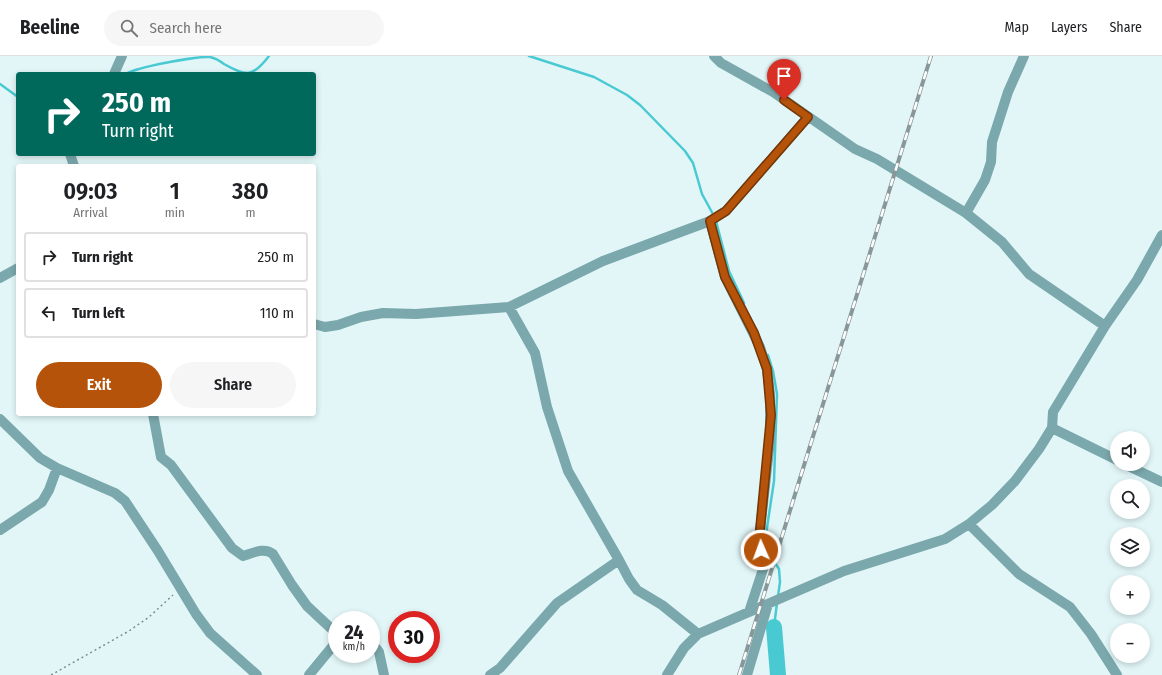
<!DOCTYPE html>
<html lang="en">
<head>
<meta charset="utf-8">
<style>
  body { margin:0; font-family:"Fira Sans Condensed",sans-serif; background:#f6f6f6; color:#202124; height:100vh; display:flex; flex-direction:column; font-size:15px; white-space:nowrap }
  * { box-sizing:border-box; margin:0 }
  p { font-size:13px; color:#757577 }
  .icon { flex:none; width:22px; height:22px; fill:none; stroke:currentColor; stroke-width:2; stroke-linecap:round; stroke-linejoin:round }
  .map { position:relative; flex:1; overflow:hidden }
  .sheet { position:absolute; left:16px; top:108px; width:300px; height:252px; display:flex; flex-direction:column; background:#fff; border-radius:4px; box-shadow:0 2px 6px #0003 }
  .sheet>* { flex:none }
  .top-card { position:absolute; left:16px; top:16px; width:300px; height:84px; border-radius:4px; box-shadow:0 2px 6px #0003; background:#00695c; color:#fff; overflow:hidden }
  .controls { position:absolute; left:1110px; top:375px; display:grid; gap:8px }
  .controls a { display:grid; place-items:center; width:40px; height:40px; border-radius:50%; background:#fff; box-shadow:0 2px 6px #0003; font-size:20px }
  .speed { position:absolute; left:328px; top:555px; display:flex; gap:8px; font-size:20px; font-weight:700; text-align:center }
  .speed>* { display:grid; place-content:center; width:52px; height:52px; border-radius:50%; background:#fff; box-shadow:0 2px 6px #0003; line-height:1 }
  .speed small { font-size:10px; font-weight:400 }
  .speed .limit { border:6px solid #d22; background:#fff; color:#111 }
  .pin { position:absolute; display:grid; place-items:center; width:34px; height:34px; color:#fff; margin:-41px -17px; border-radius:50% 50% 50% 0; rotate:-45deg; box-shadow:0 0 4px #0007 }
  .pin .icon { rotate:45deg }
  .me { position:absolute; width:44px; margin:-22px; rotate:358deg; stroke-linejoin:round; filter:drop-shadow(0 0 3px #0008) }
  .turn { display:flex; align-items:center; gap:14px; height:84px; padding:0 20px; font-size:18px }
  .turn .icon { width:52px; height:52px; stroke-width:2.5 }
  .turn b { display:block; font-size:28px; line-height:34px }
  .eta { display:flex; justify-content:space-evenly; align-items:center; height:68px; text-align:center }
  .eta b { font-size:24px; font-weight:600; line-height:28px }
  .button { display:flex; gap:8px; margin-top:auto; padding:8px 20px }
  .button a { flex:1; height:46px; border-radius:24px; background:#b45309; color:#fff; font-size:16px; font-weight:600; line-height:46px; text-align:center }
  .button a+a { background:#f6f6f6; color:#202124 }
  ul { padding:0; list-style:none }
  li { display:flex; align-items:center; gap:12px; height:50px; margin:0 8px 6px; padding:0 12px; border:2px solid #e0e0e0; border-radius:4px }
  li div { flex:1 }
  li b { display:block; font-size:15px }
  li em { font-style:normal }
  header { display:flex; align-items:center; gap:24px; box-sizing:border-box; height:56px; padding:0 20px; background:#fff; border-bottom:1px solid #e0e0e0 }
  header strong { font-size:19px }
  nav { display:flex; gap:22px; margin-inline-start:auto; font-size:14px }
  .search { width:280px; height:36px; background:#f6f6f6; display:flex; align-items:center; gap:10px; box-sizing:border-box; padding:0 14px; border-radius:22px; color:#757577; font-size:15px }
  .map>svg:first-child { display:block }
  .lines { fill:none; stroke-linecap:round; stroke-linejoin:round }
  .stream { stroke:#49cad3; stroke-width:2.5 }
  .river { stroke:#49cad3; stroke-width:16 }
  .path { stroke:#7f8d8e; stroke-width:1.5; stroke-dasharray:2 3; stroke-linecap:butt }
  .street { stroke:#7aa8ac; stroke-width:10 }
  .rail-casing { stroke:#899798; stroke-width:4 }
  .rail { stroke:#fff; stroke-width:2.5; stroke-dasharray:8; stroke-linecap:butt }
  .route-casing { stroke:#753606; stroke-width:10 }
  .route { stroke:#b45309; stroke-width:7 }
</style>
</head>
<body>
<header>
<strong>Beeline</strong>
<div class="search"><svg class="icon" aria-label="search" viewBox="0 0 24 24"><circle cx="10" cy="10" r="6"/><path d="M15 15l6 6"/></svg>Search here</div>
<nav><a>Map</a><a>Layers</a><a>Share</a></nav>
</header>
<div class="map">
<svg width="1162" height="619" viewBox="0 0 1162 619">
  <rect width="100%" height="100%" fill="#e2f6f8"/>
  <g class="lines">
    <path class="stream" d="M529 0 594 21 627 39 640 49 685 95 693 107 702 138 714 160
      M126 18C137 11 197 0 210 1 215 2 220 5 224 8 247 21 253 21 269 0
      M0 28 18 41
      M716 165 729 215 744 247
      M768 299 773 315 777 338 774 425 765 485 770 499 779 513 780 526 778 540
      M774 571 777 547"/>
    <path class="river" d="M774 571 778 619"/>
    <path class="path" d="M51 619 129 575 149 561 173 539"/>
    <path class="street" d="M714 0 721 7 773 36 855 93 877 103 966 157 1002 186 1029 218 1105 270
      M114 18 122 0
      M70 98 74 110
      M966 157 985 124 991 106 992 86 1008 36 1024 0
      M0 222 18 212
      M509 251 535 297 547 351 568 415 619 504
      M314 268 325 271 338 269 361 261 383 257 416 258 509 251 603 205 710 165
      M153 358 161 401 171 409 232 492 243 500C253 497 264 491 273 498L292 529 307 550 337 578
      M0 363 40 402 57 412 115 437 125 445 158 495 196 558 210 577 257 619
      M1052 372 1117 404
      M1124 408 1162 426
      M969 468 1019 518 1070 551 1091 578 1117 619
      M0 474 42 446 49 434 57 412
      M749 556 765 507 759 484 770 385V338L767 313 760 291 725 221 710 165 726 155 808 61
      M371 590 377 593 379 596 384 619
      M309 619 337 585
      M490 619 500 612 557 547 619 504 629 523 637 534 662 549 698 578
      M667 619 684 592 698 578 844 515 945 483 969 468 992 449 1015 425 1039 393 1052 372 1053 356 1105 270 1137 224 1162 179
      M747 619 768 548"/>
    <defs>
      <path id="rail" d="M739 619 931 0"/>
    </defs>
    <use href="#rail" class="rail-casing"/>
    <use href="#rail" class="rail"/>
  </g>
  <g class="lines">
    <defs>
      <path id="route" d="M761 494 759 484 771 359 767 313 754 277 725 221 710 165 726 155 808 61 784 44"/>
    </defs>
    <use href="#route" class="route-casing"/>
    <use href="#route" class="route"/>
  </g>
</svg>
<div class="controls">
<a><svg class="icon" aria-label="sound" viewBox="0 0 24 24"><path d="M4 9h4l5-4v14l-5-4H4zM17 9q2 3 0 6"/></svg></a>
<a><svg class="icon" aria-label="search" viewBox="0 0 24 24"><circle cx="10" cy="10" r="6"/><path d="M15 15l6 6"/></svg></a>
<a><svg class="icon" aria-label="layers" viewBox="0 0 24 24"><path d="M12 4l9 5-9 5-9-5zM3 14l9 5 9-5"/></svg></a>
<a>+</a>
<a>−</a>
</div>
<div class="speed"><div>24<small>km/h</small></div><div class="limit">30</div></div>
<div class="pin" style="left:784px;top:44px;background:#d93025"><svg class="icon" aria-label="arrive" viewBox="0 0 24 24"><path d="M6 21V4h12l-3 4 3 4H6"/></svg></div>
<svg class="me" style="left:761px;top:494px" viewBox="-20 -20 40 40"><circle r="17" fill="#b45309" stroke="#fff" stroke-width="3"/><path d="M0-11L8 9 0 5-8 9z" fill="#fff"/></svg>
<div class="top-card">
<div class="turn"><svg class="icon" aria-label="right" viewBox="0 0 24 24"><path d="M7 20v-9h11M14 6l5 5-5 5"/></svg><div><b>250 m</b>Turn right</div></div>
</div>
<section class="sheet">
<div class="eta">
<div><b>09:03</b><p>Arrival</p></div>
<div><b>1</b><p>min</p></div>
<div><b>380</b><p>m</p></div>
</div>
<ul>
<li><svg class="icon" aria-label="right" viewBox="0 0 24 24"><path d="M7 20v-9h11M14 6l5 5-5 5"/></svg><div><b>Turn right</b></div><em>250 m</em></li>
<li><svg class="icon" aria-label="left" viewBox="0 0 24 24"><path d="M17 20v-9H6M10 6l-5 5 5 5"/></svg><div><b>Turn left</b></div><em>110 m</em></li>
</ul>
<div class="button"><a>Exit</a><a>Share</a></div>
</section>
</div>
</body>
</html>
